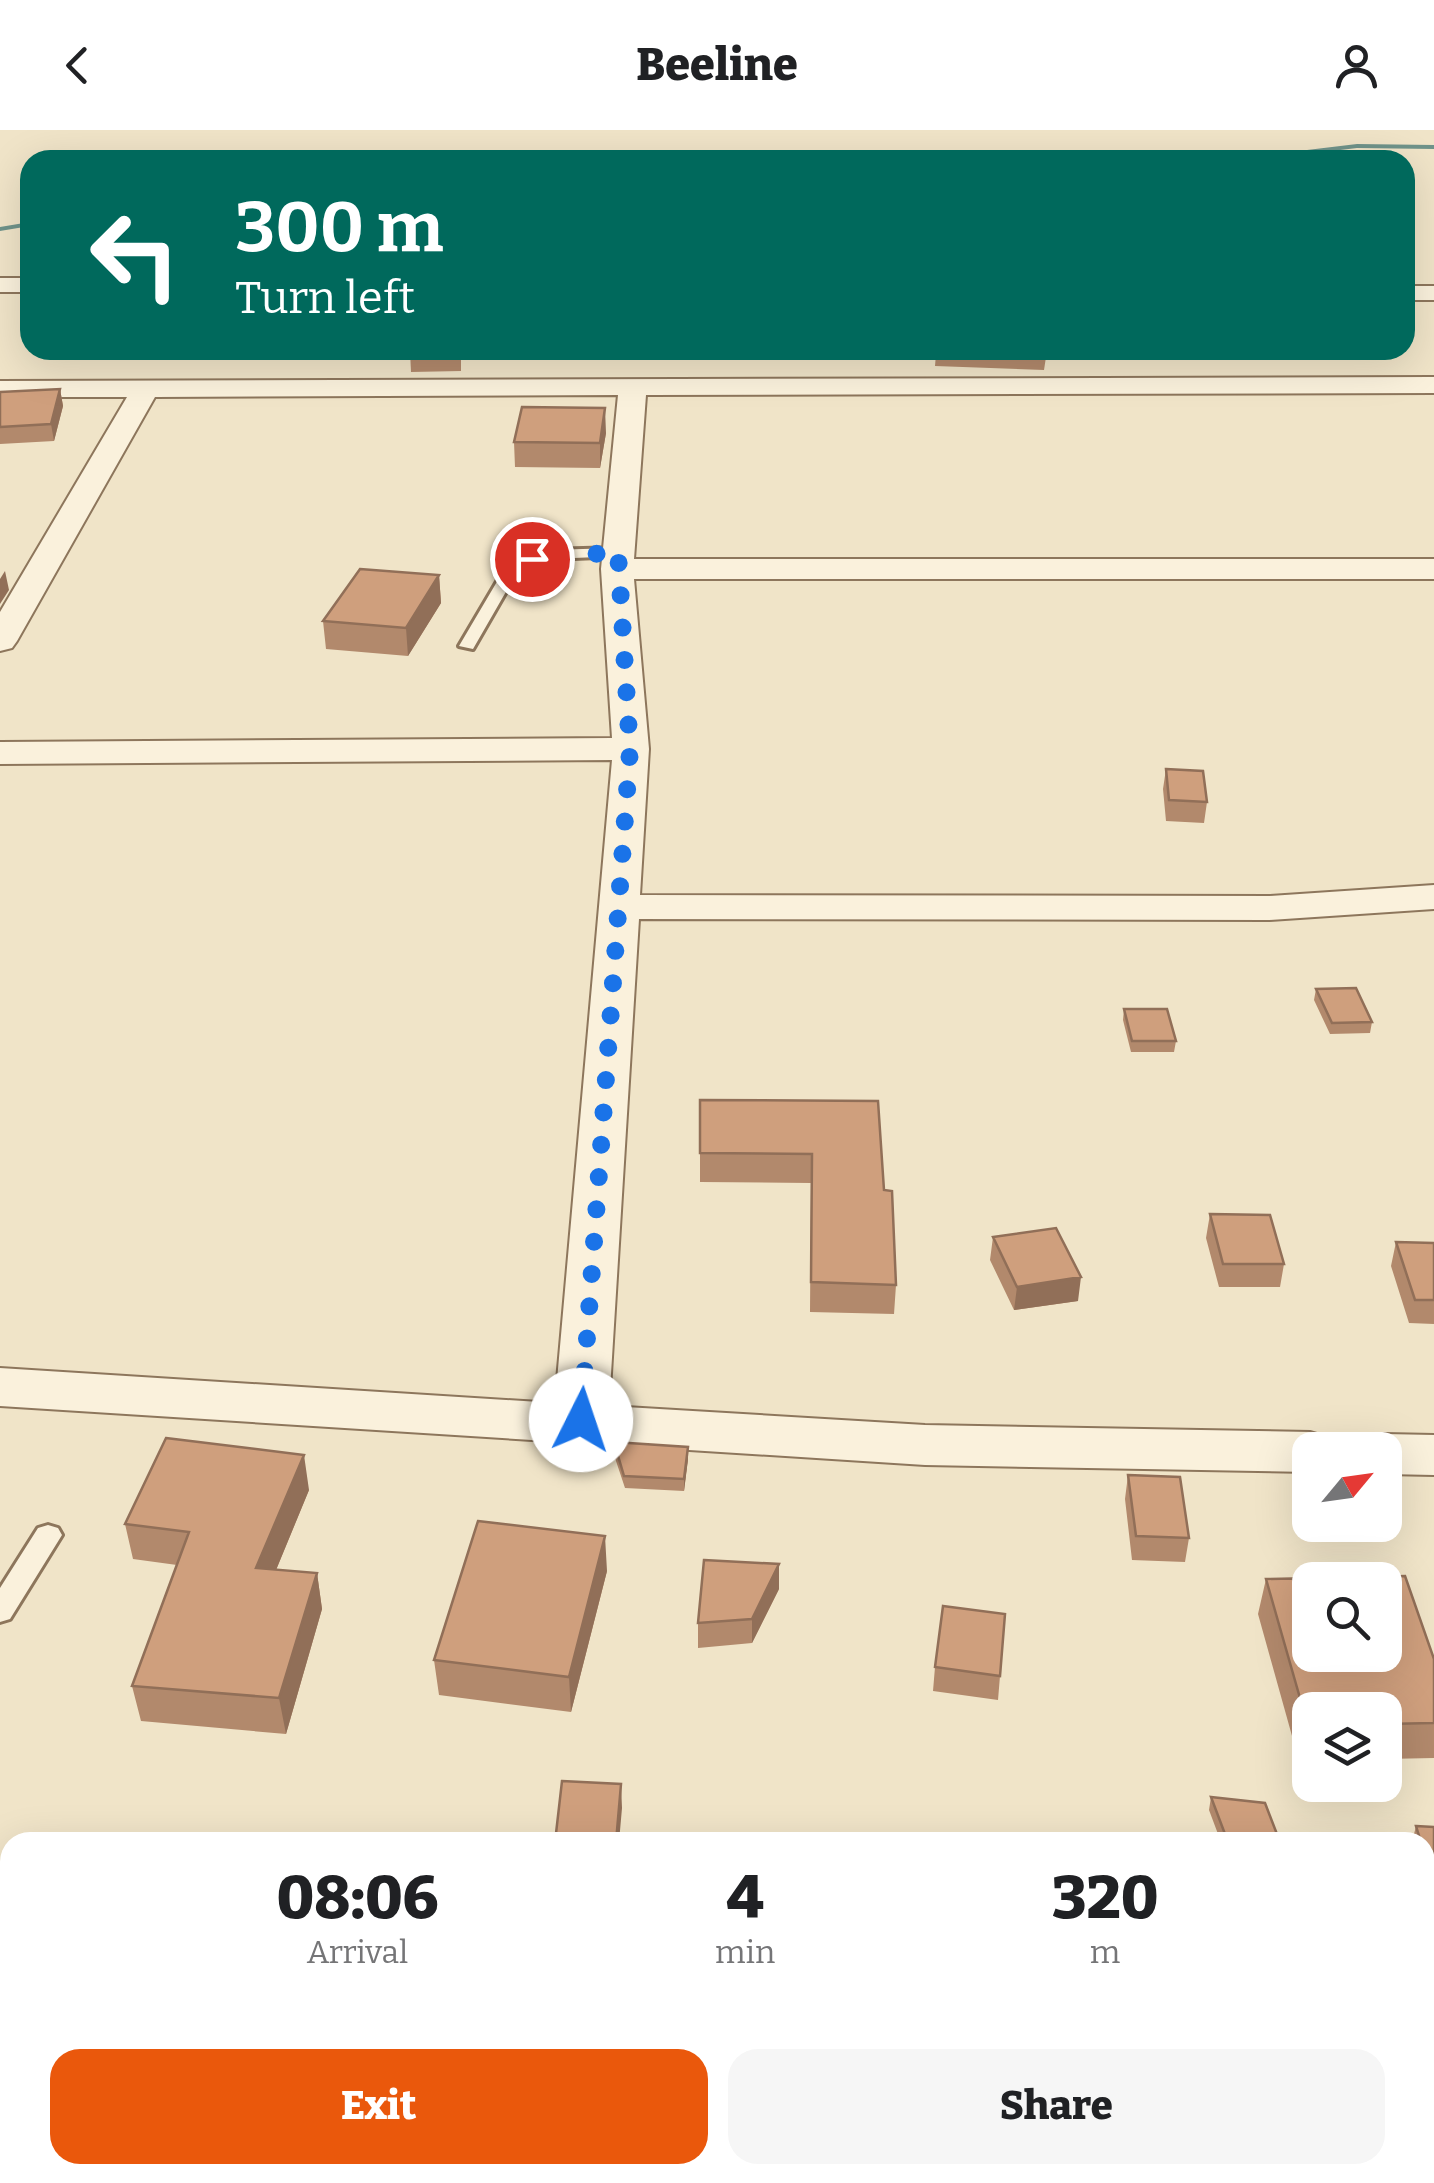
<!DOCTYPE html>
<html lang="en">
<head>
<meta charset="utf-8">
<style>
  body { margin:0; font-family:Bitter,serif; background:#f6f6f6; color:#202124; height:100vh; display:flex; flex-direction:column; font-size:38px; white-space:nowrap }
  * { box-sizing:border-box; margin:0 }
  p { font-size:32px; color:#757577 }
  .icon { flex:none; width:55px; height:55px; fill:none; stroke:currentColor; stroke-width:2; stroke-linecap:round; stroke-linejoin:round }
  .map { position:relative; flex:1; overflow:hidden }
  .sheet { position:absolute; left:0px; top:1702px; width:1435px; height:352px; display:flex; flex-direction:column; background:#fff; border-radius:30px 30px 0 0; box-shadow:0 10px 40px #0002 }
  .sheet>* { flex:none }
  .top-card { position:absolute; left:20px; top:20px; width:1395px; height:210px; border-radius:30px; box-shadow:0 10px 40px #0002; background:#00695c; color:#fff; overflow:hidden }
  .needle { width:65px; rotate:61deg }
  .controls { position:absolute; left:1292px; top:1302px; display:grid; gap:20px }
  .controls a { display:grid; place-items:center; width:110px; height:110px; border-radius:20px; background:#fff; box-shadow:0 10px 40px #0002; font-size:50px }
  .pin { position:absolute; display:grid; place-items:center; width:85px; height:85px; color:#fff; margin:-42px; border:5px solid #fff; border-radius:50%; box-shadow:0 2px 10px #0007 }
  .me { position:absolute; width:110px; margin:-55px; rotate:4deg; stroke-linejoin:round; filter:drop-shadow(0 0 8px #0008) }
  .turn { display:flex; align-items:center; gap:35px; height:210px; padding:0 50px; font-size:45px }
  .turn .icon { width:130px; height:130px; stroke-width:2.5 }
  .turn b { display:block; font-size:70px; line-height:85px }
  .eta { display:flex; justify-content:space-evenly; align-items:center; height:170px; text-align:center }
  .eta b { font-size:60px; font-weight:800; line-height:70px }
  .cta { display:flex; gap:20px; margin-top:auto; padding:20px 50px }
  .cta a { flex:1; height:115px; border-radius:30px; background:#ea580c; color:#fff; font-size:40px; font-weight:800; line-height:115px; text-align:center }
  .cta a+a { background:#f6f6f6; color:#202124 }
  header { display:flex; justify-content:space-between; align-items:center; height:130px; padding:0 50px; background:#fff; font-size:45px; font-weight:800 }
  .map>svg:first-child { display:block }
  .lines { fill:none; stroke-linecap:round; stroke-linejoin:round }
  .stream { fill:#6f938a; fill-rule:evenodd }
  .service-casing { stroke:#8d765c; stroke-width:6 }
  .minor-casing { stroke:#8d765c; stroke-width:4 }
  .tertiary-casing { stroke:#8d765c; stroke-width:5 }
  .service { fill:#faf1dc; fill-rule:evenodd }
  .minor { fill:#faf1dc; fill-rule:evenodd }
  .tertiary { fill:#faf1dc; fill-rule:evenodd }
  .wall { fill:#b2896c }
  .shaded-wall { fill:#916f58 }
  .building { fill:#cf9f7d; stroke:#916f58; stroke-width:2.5; fill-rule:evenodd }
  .route { stroke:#1a73e8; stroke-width:18; stroke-dasharray:0 32.4 }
</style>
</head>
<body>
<header><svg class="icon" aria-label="back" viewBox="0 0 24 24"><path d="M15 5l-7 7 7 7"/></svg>Beeline<svg class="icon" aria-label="person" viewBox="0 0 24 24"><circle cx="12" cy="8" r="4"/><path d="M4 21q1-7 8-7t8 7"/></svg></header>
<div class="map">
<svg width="1434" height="2053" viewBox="0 0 1434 2053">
  <rect width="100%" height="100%" fill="#f0e4c8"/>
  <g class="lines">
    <path class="stream" d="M1357 14 1434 15V19L1357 18 1282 27 904 26 856 30 904 22 1282 23Z
      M30 92V96L0 101V97Z"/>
    <defs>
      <path id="service" d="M618 418 626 423 623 426 549 429 519 439 473 519 459 516 508 433 548 420Z
        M48 1395 58 1398 62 1405 10 1489 0 1492V1458L38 1398Z"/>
      <path id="minor" d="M0 148H30V162H0Z
        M1405 156H1434V170H1405Z
        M1434 247V263L646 265 634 429H1434V449H634L649 619 640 765 1270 766 1434 755V779L1270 790 639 789 609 1276 925 1295 1310 1302 1330 1308 1336 1320H1310V1342L925 1335 0 1276V1238L555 1273 612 630 0 634V612L612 608 601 439 618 265 155 267 17 511 12 518 0 521V482L127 267H0V251Z
        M1385 1304 1434 1305V1345L1385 1344V1320H1360L1365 1310Z
        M1296 2045H1370L1373 2053H1299Z"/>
      <path id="tertiary" d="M0 1781H10V1851H0Z
        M1434 1841V1915L1425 1916V1842Z"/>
    </defs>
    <use href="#service" class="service-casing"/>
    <use href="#minor" class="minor-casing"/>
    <use href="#tertiary" class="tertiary-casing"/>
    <use href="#service" class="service"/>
    <use href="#minor" class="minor"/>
    <use href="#tertiary" class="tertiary"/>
  </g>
  <path class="wall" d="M367 220H461V241L411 242 410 221 368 223Z
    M936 224 1046 227 1044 240 935 236Z
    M60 259 63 276 54 311 0 314V262Z
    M606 303 600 338 515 337 514 312Z
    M439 445 441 473 408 526 326 519 323 491Z
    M1166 639 1207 672 1204 693 1166 691 1163 659Z
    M1316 859 1372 892 1370 903 1330 904 1314 870Z
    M1124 879 1176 911 1174 922H1131L1123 890Z
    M700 970 884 1060 896 1155 894 1184 810 1182 811 1053 700 1052Z
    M1210 1084 1284 1134 1280 1157H1219L1206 1108Z
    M993 1107 1078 1171 1014 1180 990 1130Z
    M1396 1112 1434 1113V1194L1409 1193 1391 1136Z
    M614 1312 688 1329 684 1361 625 1358 614 1325Z
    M1128 1345 1189 1408 1185 1432 1132 1430 1125 1369Z
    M309 1360 276 1440 317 1443 322 1479 286 1604 141 1591 132 1556 177 1435 133 1429 125 1394Z
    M607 1441 571 1582 439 1565 434 1530Z
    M1266 1449 1434 1529V1628L1385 1629V1580H1310V1631H1299L1258 1484Z
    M779 1459 752 1513 698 1518V1493Z
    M935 1537 1000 1546 998 1570 933 1561Z
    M1211 1667 1280 1712H1221L1209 1680Z
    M1416 1696 1434 1697V1749L1425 1748V1712H1414L1413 1708Z
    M937 2045H1009V2053H937Z
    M1135 2045H1274L1276 2053H1137Z"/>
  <path class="shaded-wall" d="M60 259 63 276 54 311 51 294Z
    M605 278 606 303 600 338V313Z
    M5 441 9 460 0 474V449Z
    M439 445 441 473 408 526 406 498Z
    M1081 1147 1078 1171 1014 1180 1017 1157Z
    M688 1317V1329L684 1361V1349Z
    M304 1325 309 1360 262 1474 256 1438Z
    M605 1406 607 1441 571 1582 569 1547Z
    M779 1434V1459L752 1513V1489Z
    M317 1443 322 1479 286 1604 279 1568Z
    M621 1654 622 1678 619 1712H616Z
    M10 1976V2033L0 2053V2000Z
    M10 2034V2045H19L22 2053H4Z
    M426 2045H436L435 2053H425Z"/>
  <path class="building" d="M410 220H460V225L409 226Z
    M938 220H1045L1046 227 936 224Z
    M60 259 51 294 0 297V262Z
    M522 277 605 278 600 313 514 312Z
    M360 439 439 445 406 498 323 491Z
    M1166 639 1203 641 1207 672 1169 670Z
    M1356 858 1372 892 1332 893 1316 859Z
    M1124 879H1167L1176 911H1132Z
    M700 970 878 971 884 1060 892 1061 896 1155 811 1152 812 1024 700 1023Z
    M1210 1084 1270 1085 1284 1134H1223Z
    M1056 1098 1081 1147 1017 1157 993 1107Z
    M1396 1112 1434 1113V1170H1415Z
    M166 1308 304 1325 256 1438 317 1443 279 1568 132 1556 189 1402 125 1394Z
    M614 1312 688 1317 684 1349 624 1346Z
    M1128 1345 1180 1347 1189 1408 1136 1406Z
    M478 1391 605 1406 569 1547 434 1530Z
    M704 1430 779 1434 752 1489 698 1493Z
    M1405 1446 1434 1529V1593L1385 1594V1580H1310V1596H1308L1266 1449ZM1310 1450H1385V1525H1310Z
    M943 1476 1005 1484 1000 1546 935 1537Z
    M562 1651 621 1654 616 1712H555Z
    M1211 1667 1265 1673 1280 1712H1228Z
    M1416 1696 1434 1697V1736H1426L1425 1712H1421Z
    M0 1907 10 1908V1976L0 2000Z
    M0 2026H10V2034L4 2053H0Z
    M74 2045H426L425 2053H72Z
    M939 2045H1009V2053H978L939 2049Z
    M1144 2045H1274L1276 2053H1146Z"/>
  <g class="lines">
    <path class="route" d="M532 429 618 422 630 620 581 1290"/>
  </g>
</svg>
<div class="controls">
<a><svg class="needle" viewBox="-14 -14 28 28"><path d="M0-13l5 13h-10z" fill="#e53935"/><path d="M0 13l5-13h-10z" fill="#757577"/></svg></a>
<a><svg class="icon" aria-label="search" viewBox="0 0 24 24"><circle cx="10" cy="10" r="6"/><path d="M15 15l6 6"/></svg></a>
<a><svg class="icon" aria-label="layers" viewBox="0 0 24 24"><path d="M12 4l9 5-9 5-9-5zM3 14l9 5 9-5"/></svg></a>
</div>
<div class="pin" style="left:532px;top:429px;background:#d93025"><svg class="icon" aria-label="arrive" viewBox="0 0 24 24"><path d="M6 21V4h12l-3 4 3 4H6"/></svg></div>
<svg class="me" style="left:581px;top:1290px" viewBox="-20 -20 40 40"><circle r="19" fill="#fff"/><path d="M0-13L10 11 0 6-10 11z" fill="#1a73e8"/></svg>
<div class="top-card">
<div class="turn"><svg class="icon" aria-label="left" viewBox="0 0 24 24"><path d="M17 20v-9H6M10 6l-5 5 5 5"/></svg><div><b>300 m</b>Turn left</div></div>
</div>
<section class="sheet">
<div class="eta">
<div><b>08:06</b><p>Arrival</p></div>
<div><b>4</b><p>min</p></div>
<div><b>320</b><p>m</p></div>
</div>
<div class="cta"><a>Exit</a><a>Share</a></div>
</section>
</div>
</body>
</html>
